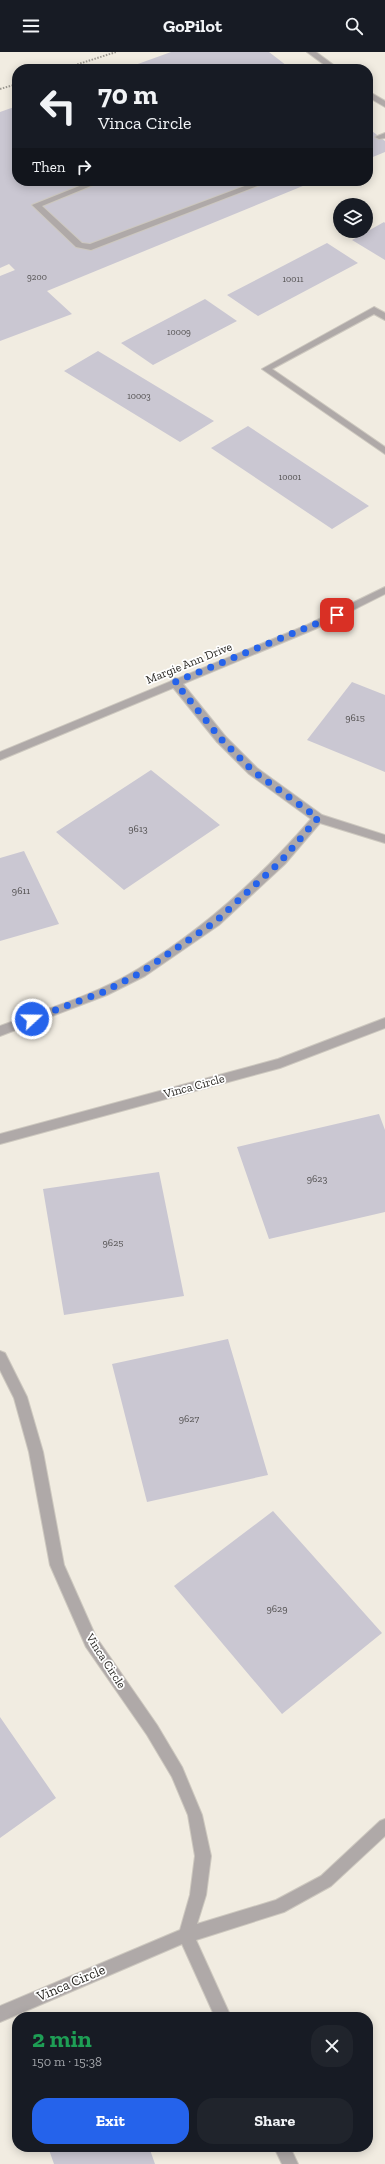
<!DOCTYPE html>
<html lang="en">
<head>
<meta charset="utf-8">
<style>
  body { margin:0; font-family:"Zilla Slab",serif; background:#20242c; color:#f1f3f6; height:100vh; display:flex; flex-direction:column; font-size:15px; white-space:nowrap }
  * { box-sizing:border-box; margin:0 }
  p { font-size:13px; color:#9ea1a6 }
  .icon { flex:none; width:22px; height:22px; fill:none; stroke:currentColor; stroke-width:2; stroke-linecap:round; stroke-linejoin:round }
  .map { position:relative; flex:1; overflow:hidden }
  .side { position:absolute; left:12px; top:1960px; width:361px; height:140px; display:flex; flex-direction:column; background:#171b24; border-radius:16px; box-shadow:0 2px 10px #0003 }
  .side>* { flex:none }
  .hud { position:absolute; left:12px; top:12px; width:361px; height:122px; border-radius:16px; box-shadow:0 2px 10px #0003; background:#171b24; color:#f1f3f6; overflow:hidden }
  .tools { position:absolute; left:333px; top:146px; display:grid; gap:8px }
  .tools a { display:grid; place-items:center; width:40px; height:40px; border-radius:50%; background:#171b24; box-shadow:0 2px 10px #0003; font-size:20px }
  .pin { position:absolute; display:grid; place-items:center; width:34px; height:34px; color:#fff; margin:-17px; border-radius:8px; box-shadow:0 2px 6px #0006 }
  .me { position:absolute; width:44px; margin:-22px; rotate:69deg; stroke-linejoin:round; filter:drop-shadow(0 0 3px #0008) }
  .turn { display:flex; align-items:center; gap:14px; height:84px; padding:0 20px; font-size:18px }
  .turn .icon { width:52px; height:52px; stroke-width:2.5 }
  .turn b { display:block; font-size:28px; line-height:34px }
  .then { display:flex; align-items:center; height:38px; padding:0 20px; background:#0003; gap:8px; font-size:15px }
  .round { display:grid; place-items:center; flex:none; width:42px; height:42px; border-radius:16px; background:#20242c }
  .summary { display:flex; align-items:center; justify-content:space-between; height:68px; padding:0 20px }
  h1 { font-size:24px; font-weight:700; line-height:30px; color:#1e9e55 }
  .cta { display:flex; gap:8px; margin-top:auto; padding:8px 20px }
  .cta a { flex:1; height:46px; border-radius:16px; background:#2563eb; color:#fff; font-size:16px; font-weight:700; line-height:46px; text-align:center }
  .cta a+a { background:#20242c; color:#f1f3f6 }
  header { display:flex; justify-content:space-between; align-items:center; height:52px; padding:0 20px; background:#171b24; font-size:18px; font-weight:700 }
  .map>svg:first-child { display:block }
  .building { fill:#cac7d2 }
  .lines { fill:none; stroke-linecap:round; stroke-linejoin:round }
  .service-casing { stroke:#cdc8bf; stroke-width:2 }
  .minor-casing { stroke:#cdc8bf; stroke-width:2 }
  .path { stroke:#9e9a92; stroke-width:2; stroke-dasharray:1.5 1.5; stroke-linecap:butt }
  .service { fill:#afa9a8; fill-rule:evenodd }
  .minor { fill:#afa9a8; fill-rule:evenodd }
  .route { stroke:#2563eb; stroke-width:7; stroke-dasharray:0 12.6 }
  .labels { text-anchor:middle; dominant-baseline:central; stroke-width:3.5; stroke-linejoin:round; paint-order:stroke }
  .far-number-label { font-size:9px; fill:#504e4e }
  .number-label { font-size:10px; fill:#504e4e }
  .street-label { font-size:12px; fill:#282622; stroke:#fff }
  .near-street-label { font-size:14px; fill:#282622; stroke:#fff }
</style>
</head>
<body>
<header><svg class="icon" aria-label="menu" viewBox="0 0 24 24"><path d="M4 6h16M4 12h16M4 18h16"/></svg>GoPilot<svg class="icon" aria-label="search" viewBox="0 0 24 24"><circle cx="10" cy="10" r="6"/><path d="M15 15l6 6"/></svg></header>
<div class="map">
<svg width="385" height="2112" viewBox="0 0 385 2112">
  <rect width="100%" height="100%" fill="#f1ece1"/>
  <path class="building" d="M171 0H269L291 17H124Z
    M17 54V129H315L47 239 72 262 0 289V224L15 218 9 212 0 216V60Z
    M368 76 385 89V100L368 107Z
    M384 170 385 171V208L352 188Z
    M327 191 358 211 258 264 227 243Z
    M205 247 237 269 153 313 121 291Z
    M98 299 214 369 180 390 64 319Z
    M248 374 369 454 332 477 211 396Z
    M352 630 385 643V720L307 688Z
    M151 718 220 773 124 838 56 780Z
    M24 799 59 872 0 889V806Z
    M379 1062 385 1078V1160L269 1187 237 1095Z
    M159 1120 184 1244 64 1263 43 1137Z
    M228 1287 268 1423 147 1450 112 1312Z
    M273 1459 382 1581 282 1662 174 1534Z
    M0 1665 56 1746 0 1786Z
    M48 2095H149L155 2112H54Z"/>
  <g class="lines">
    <defs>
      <path id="service" d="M307 0H316L339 17H330Z
        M368 39 385 49V55L368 45Z
        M385 81V86L379 87 375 85Z
        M92 129H103L42 154 82 191 90 192 258 129H270L91 198 76 195 32 153Z
        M374 255 385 261V268L374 262 272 317 385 395V402L262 317Z
        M175 626 179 627 225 684 226 687 225 690H217L171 633 170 630Z"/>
      <path id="minor" d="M385 535V542L315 577 0 708V700L307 573Z
        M221 683 225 684 257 716 322 763 385 783V791L320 771 285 812 219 873 145 924 107 943 0 984V974C46 957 96 943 138 917 204 877 261 825 311 767L249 722 217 690 216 687 217 684Z
        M385 966V976L280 1016 0 1092V1082L278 1007Z
        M0 1299 5 1301 27 1345 43 1400 64 1513 96 1585 157 1673 182 1715 202 1763 211 1804 206 1843 197 1872 276 1848 321 1824 380 1769 385 1767V1784L331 1834 284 1860 196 1888 231 1965H215L182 1892 0 1970V1954L180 1878 190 1843 195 1804 188 1763 172 1725 147 1683 86 1595 50 1513 29 1400 14 1346 0 1318Z
        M274 2095H290L298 2112H282Z"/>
    </defs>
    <use href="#service" class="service-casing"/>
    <use href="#minor" class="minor-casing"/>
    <path class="path" d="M63 17 116 0
      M0 37 17 32"/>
    <use href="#service" class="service"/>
    <use href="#minor" class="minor"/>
  </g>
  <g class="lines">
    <path class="route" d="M32 967 103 940 140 921 215 870 281 809 318 766 253 719 221 687 175 630 337 563"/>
  </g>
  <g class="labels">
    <g class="far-number-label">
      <text x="37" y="225">9200</text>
      <text x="293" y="227">10011</text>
      <text x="179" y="280">10009</text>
      <text x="139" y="344">10003</text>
      <text x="290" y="425">10001</text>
    </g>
    <g class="number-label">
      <text x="355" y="666">9615</text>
      <text x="138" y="777">9613</text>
      <text x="21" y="839">9611</text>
      <text x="317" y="1127">9623</text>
      <text x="113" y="1191">9625</text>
      <text x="189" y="1367">9627</text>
      <text x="277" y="1557">9629</text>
    </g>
    <g class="street-label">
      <text transform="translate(189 611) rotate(-22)">Margie Ann Drive</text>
      <text transform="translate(194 1034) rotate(-15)">Vinca Circle</text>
      <text transform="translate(106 1609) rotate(57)">Vinca Circle</text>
    </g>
    <g class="near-street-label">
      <text transform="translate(71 1931) rotate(-23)">Vinca Circle</text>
    </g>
  </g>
</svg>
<div class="tools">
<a><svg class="icon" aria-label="layers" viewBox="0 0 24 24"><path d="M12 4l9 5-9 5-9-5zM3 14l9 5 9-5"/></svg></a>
</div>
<div class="pin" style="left:337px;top:563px;background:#d93025"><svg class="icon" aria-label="arrive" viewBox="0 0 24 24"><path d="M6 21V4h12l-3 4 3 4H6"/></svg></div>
<svg class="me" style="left:32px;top:967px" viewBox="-20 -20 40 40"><circle r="17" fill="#2563eb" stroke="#fff" stroke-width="3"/><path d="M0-11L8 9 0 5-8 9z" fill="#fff"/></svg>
<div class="hud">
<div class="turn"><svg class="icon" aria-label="left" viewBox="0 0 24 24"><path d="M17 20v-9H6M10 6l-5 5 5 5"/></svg><div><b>70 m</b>Vinca Circle</div></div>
<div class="then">Then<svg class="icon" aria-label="right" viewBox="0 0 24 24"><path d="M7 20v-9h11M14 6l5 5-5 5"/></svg></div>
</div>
<section class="side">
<div class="summary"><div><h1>2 min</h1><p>150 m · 15:38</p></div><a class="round"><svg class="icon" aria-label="close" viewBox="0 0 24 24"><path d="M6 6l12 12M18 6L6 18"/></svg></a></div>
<div class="cta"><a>Exit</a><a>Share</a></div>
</section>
</div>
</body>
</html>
